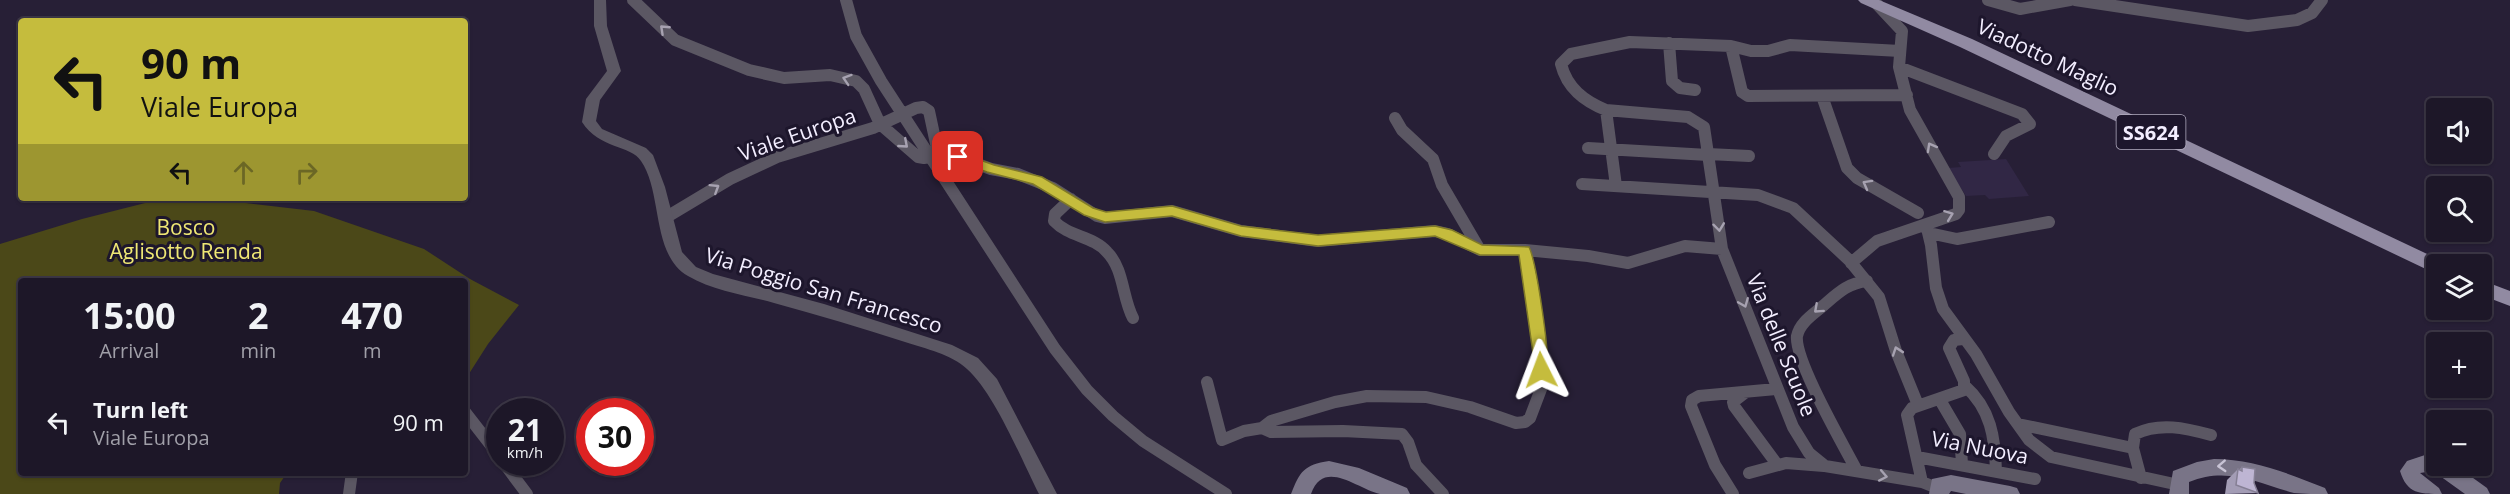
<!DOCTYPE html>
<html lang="en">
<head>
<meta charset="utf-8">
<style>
  body { margin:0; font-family:"Open Sans",sans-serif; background:#2a2434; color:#f1f3f6; height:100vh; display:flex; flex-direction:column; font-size:22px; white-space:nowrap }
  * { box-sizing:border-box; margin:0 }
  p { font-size:20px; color:#a09fa8 }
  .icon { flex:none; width:33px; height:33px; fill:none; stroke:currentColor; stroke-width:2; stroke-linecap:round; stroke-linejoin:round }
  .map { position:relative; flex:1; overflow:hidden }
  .panel { position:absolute; left:18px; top:278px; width:450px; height:198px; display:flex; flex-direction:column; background:#1d1728; border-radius:6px; box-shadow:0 2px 4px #0004,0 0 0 2px #3b3645 }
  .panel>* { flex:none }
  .guide { position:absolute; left:18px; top:18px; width:450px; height:183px; border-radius:6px; box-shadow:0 2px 4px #0004,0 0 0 2px #3b3645; background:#c5bc3d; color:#111; overflow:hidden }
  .tools { position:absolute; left:2426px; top:98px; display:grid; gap:12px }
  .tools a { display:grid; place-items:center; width:66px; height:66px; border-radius:6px; background:#1d1728; box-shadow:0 2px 4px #0004,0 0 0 2px #3b3645; font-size:30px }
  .speed { position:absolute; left:486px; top:398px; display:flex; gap:12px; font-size:30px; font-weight:700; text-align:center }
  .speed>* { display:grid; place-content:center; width:78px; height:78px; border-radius:50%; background:#1d1728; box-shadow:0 2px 4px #0004,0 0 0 2px #3b3645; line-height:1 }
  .speed small { font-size:15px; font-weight:400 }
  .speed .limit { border:9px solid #d22; background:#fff; color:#111 }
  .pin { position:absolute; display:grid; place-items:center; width:51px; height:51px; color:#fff; margin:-26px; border-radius:12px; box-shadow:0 3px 9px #0006 }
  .me { position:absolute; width:66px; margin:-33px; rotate:357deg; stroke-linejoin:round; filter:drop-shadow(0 0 4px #0008) }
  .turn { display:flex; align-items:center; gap:21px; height:126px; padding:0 24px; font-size:27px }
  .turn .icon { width:78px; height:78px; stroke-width:2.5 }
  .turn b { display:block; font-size:42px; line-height:51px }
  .lanes { display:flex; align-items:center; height:57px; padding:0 24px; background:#0003; justify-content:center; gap:30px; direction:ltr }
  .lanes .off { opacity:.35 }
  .eta { display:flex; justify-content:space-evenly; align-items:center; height:102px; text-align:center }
  .eta b { font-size:36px; font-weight:700; line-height:42px }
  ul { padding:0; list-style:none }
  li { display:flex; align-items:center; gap:18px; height:84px; padding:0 24px }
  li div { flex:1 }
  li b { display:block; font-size:22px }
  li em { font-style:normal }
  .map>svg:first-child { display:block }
  .built { fill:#312745 }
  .green { fill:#4b4818 }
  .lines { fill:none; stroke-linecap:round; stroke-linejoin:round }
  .minor { stroke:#5b5763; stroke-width:12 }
  .tertiary { fill:#5b5763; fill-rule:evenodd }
  .secondary { fill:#797487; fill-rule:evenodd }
  .primary { fill:#918aa2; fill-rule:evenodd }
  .wall { fill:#a39cb5 }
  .building { fill:#beb5d3; stroke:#857f94; stroke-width:1.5 }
  .oneway { stroke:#a7a2b1 }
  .oneway2 { stroke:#c8c3d5 }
  .route { fill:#c5bc3d; stroke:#807a28; stroke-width:1.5 }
  .labels { text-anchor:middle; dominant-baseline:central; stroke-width:6; stroke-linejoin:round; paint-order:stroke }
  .shield { fill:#1d162c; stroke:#b3adc0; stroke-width:1.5 }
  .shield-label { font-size:20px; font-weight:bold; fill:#f3eeff }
  .street-label { font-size:21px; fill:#f3eeff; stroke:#1d162c }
  .park-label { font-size:21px; fill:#efe774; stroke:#1d162c }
</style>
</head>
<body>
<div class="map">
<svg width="2510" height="494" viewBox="0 0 2510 494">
  <rect width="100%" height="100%" fill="#271f36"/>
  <path class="built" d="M2006 159 2029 196 1989 199 1985 195 1966 196 1948 168 1961 167 1958 162Z"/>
  <path class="green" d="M165 198H204L314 211 424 249 470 279 519 305 488 344 465 380V280H21V472L287 473 280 483 279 494H0V244L82 219Z"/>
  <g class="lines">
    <path class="minor" d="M633 0 675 40 749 70 784 78 830 75 856 81 864 89 880 124 918 157 924 158 938 153 958 157 991 169 1018 174 1053 188 1097 216 1105 218 1172 211 1241 231 1318 241 1435 231 1448 234 1480 250H1525L1588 256 1628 263 1685 246 1722 249
      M846 0 856 36 881 81 1055 349 1087 390 1113 416 1143 441 1226 494
      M1988 0 2020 9 2070 0
      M2075 0 2248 26 2297 20 2312 13 2322 0
      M1669 43 1672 81 1680 88 1695 90
      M1731 46 1742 92 1748 96 1907 95
      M1900 51 1790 45 1768 51H1751L1731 46 1630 42 1571 54 1561 64C1567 88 1584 101 1606 110L1688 117 1704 127 1722 249 1793 427 1809 453 1825 466 1922 482 1937 488
      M1899 67 2022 114 2030 124 2006 136 1994 154
      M1822 96 1847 168 1857 178 1918 213
      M1606 110 1616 186
      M1395 118 1402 130 1433 159 1442 185 1480 250
      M1588 148 1708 155
      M1708 154 1749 156
      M1582 184 1758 195 1793 208 1849 260 1879 297 1896 351 1918 405
      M1071 199 1055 214 1054 221C1069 237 1093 236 1107 252 1124 269 1122 297 1133 318
      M665 218 730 179 777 157 873 128 916 108 923 107 929 111 938 153
      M1926 224 1931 245 1936 288 1943 309 1976 354 2009 412 2029 440 2051 457 2179 485
      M1929 233 1957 239 2049 222
      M1851 263 1877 241 1956 214 1959 210V197L1910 110 1899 67 1902 31 1873 0
      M1207 382 1222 440 1244 431 1262 428 1271 421 1335 402 1367 396 1426 397 1470 407 1516 423 1525 422 1530 418 1541 389V351L1525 250
      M1965 386C1991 409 1995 438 1996 471
      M1746 392 1733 402 1734 406 1776 463
      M1940 400 1960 434 1962 464
      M465 412 500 457
      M2018 424 2133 448
      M1262 428 1271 432 1343 431 1402 434 1408 442 1416 465 1443 494
      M1917 457 2035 479
      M503 462 527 494
      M1857 471C1844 446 1794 360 1797 336 1800 322 1814 314 1824 305 1838 293 1848 283 1867 281
      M1749 473 1786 463 1824 466
      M2141 478 2133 448 2135 434C2160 422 2185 428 2211 435
      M1922 482 1907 415 1912 408 1964 390V381L1949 348 1954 340 1963 339
      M349 494 352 472
      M1733 494 1715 465 1691 406 1692 400 1699 396 1776 389"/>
    <path class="tertiary" d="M594 0H606L607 26 621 71 600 100 596 121 602 129 646 148 653 155 665 187 682 252 696 267 713 274 824 304 952 345 978 358 997 379 1057 494H1039C1021 459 995 394 967 369 951 354 926 349 905 342 862 328 818 315 774 303 746 295 713 291 688 276 651 255 663 193 641 161 631 145 599 149 582 122L586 99 607 71 594 26Z"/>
    <path class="secondary" d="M2425 455H2436V465H2455L2487 488 2490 494H2465L2433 471 2420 473 2439 488 2442 494C2420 494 2407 494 2400 471L2407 461Z
      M2214 459C2254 459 2289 474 2325 488L2328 494C2317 494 2304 494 2294 493 2258 483 2227 466 2189 482V494H2169L2173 471 2197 462Z
      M1329 461 1359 468 1407 488 1410 494C1401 494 1389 494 1380 494 1357 489 1324 458 1311 494H1291C1300 471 1304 465 1329 461Z
      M1951 475 2010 486 2017 488 2020 494H1966L1951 491 1949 494H1929L1932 479Z"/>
    <path class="primary" d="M1858 0H1879L1972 39 2442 261 2444 264H2436V273L2430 271 1960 47 1861 3Z
      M2481 280 2510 291V306L2481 295Z"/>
  </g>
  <path class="wall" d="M2242 467 2254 483 2258 493 2225 494 2227 480 2238 469 2239 470Z"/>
  <path class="building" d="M2242 467 2255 469 2254 483 2258 493 2236 485 2238 469 2242 471Z"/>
  <defs><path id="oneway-chevron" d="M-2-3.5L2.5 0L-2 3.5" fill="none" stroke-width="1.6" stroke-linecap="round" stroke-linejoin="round" transform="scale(1.5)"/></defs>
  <g class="oneway">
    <use href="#oneway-chevron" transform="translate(664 29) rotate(-137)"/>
    <use href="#oneway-chevron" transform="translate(847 79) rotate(-162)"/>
    <use href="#oneway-chevron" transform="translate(904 144) rotate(41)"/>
    <use href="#oneway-chevron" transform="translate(1931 147) rotate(-119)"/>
    <use href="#oneway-chevron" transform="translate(1867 184) rotate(-151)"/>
    <use href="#oneway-chevron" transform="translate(715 188) rotate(-32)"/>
    <use href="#oneway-chevron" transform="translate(1949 215) rotate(-21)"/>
    <use href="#oneway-chevron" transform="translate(1719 227) rotate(83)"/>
    <use href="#oneway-chevron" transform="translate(1744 303) rotate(68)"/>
    <use href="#oneway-chevron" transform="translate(1818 309) rotate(138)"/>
    <use href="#oneway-chevron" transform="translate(1897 351) rotate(-109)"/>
    <use href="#oneway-chevron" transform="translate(1883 476) rotate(11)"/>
  </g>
  <use class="oneway2" href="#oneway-chevron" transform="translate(2222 466) rotate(177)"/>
  <path class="route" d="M958 152 994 165 1042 177 1093 208 1106 212 1172 206 1241 226 1318 235 1435 226 1452 230 1482 245 1529 247C1536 261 1552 362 1546 374H1536L1519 255H1480L1435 236 1318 246 1241 236 1172 216 1105 222 1084 215 1033 184 987 172 953 160 952 157Z"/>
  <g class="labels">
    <rect class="shield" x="2116.5" y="115" width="69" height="34" rx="4.5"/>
    <g class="shield-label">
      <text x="2151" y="132">SS624</text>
    </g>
    <g class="street-label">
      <text transform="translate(2048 57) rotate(25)">Viadotto Maglio</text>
      <text transform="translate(797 134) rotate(-19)">Viale Europa</text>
      <text transform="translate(824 290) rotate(17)">Via Poggio San Francesco</text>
      <text transform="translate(1782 345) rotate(68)">Via delle Scuole</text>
      <text transform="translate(1980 447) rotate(11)">Via Nuova</text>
    </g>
    <g class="park-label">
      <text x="186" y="227">Bosco<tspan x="186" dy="24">Aglisotto Renda</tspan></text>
    </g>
  </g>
</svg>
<div class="tools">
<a><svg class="icon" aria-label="sound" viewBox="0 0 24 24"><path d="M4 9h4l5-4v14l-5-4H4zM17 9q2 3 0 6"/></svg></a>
<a><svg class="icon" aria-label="search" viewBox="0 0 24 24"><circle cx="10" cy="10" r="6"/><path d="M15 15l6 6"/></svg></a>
<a><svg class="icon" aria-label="layers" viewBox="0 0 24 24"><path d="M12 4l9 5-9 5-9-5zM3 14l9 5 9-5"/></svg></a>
<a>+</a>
<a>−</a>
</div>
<div class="speed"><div>21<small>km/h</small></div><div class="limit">30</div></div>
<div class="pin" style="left:958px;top:157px;background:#d93025"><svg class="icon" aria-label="arrive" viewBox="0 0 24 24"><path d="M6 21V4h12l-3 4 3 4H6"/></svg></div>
<svg class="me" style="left:1541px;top:370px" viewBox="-20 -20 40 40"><path d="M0-17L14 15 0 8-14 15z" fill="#c5bc3d" stroke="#fff" stroke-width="4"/></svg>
<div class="guide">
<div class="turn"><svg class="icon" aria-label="left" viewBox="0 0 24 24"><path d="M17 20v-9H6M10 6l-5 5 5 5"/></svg><div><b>90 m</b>Viale Europa</div></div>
<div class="lanes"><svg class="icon" aria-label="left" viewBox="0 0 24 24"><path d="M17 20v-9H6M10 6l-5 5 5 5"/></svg><svg class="icon off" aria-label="ahead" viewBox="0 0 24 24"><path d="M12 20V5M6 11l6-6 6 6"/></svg><svg class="icon off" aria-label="right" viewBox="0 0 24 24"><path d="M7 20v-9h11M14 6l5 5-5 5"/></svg></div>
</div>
<section class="panel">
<div class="eta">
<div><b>15:00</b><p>Arrival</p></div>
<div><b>2</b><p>min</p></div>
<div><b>470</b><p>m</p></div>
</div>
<ul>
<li><svg class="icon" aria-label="left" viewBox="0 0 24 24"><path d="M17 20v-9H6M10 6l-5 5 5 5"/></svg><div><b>Turn left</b><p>Viale Europa</p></div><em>90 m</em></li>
</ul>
</section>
</div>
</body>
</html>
